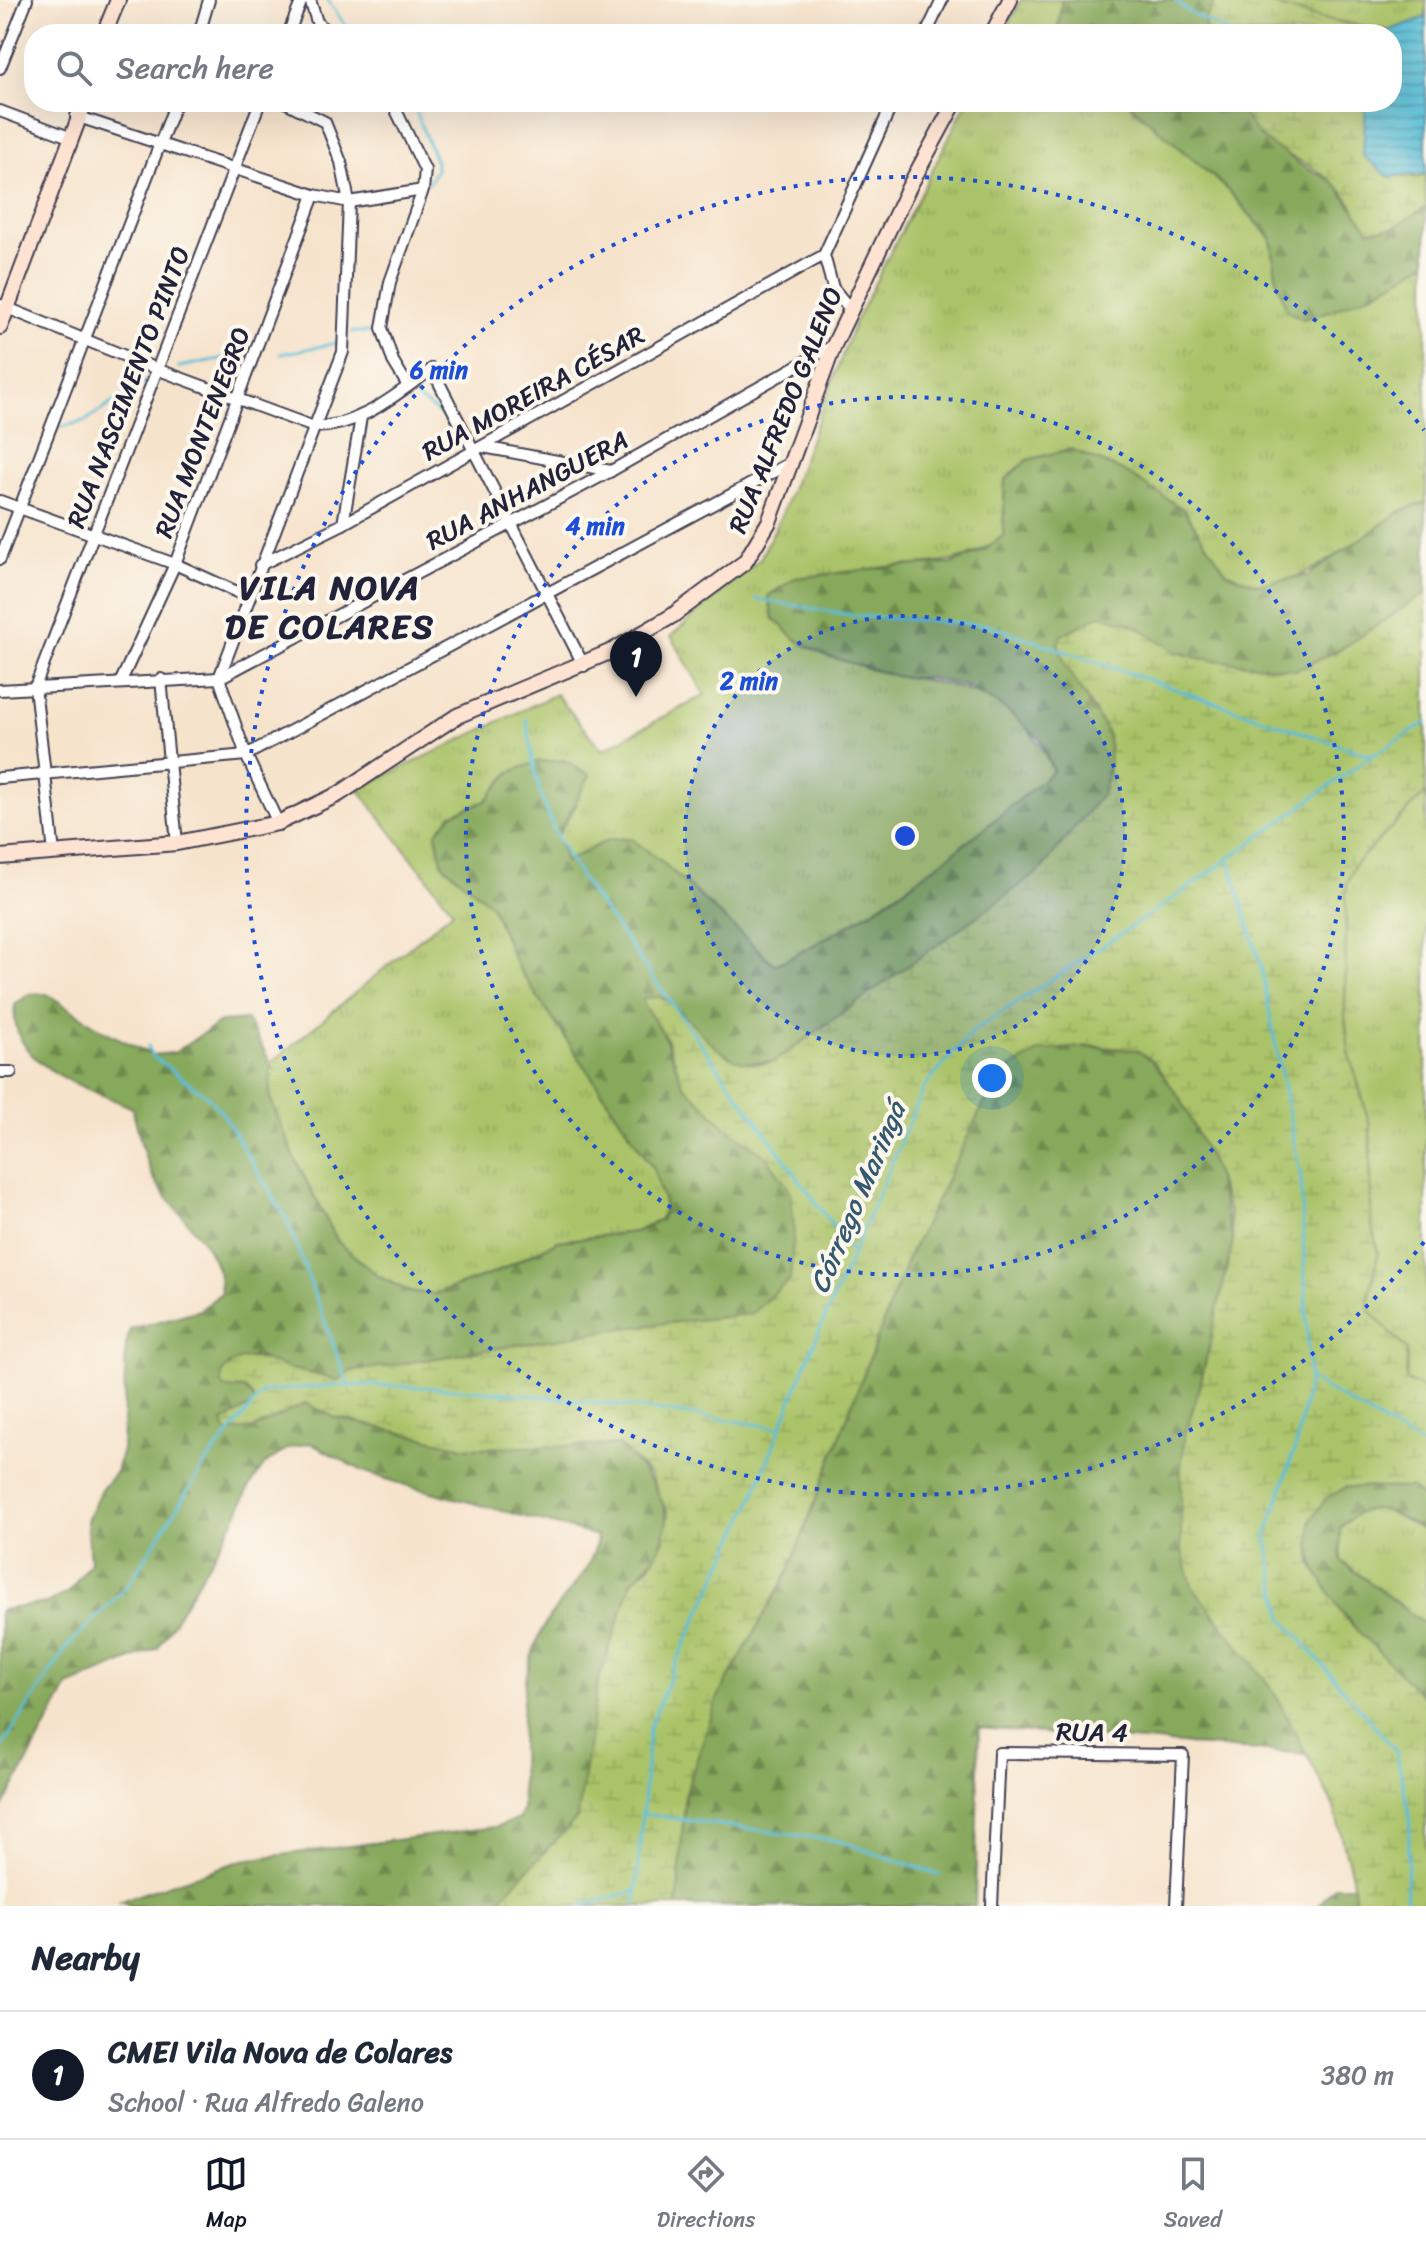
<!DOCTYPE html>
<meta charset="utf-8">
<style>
:root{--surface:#fff;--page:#f6f6f7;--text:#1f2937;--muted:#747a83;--line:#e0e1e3;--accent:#111827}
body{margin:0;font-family:Sriracha,sans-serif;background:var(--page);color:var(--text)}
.you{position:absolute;left:992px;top:1078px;width:28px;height:28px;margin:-20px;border:6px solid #fff;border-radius:50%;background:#1a73e8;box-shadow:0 0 0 12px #1a73e833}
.badge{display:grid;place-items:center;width:52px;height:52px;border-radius:50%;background:var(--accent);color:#fff;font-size:26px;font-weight:700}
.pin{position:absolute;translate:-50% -66px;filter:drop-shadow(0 2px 4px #0008)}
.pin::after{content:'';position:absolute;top:42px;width:28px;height:24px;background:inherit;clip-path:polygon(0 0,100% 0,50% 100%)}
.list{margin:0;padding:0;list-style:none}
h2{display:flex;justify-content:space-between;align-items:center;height:104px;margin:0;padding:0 32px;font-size:34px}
h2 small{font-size:26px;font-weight:400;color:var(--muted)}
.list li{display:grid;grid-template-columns:52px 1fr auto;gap:24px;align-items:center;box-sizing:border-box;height:128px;padding:0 32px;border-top:2px solid var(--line)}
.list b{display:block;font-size:30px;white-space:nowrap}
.list p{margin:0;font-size:26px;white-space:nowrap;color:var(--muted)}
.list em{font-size:26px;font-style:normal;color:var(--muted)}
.icon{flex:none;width:44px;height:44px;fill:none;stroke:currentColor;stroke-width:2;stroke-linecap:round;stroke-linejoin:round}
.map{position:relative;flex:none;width:1426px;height:1906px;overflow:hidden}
.search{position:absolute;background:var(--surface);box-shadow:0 8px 32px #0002;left:24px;right:24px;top:24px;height:88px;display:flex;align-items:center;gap:20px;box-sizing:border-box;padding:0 28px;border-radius:32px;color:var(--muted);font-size:30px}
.sheet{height:232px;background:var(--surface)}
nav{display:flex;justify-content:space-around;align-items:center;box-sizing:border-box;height:112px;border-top:2px solid var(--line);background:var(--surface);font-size:22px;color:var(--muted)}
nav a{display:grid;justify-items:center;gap:4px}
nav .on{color:var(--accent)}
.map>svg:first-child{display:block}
</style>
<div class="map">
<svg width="1426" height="1906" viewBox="0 0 1426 1906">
<defs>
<pattern id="grass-tufts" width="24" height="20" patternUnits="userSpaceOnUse" patternTransform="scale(2)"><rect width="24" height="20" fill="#aac368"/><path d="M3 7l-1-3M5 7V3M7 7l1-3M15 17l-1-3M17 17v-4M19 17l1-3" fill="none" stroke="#92a75b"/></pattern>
<pattern id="forest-firs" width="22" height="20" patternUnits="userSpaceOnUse" patternTransform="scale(2)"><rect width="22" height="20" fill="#87a95c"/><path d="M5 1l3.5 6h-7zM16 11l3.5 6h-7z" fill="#6e894d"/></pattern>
<pattern id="wetland-marsh" width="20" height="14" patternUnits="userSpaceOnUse" patternTransform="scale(2)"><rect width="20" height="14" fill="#aac368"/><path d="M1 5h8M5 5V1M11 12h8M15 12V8" fill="none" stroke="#92a75b"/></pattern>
<pattern id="water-rules" width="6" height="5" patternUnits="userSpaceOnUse" patternTransform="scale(2)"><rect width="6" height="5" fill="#58bdd6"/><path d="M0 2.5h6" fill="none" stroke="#4899af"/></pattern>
</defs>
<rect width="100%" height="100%" fill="#fbf7ec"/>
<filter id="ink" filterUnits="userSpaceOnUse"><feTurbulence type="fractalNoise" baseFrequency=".0125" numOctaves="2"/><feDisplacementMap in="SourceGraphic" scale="16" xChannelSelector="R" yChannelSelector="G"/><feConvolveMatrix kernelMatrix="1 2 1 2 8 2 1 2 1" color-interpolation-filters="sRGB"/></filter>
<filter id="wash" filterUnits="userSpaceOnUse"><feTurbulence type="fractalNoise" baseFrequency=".006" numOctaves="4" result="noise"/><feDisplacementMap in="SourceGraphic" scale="32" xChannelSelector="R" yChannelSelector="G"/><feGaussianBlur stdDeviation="1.8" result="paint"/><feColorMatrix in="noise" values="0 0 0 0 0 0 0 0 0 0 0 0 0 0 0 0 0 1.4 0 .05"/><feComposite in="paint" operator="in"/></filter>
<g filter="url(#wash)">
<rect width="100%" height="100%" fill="#f6e3cc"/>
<!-- grass -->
<g fill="url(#grass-tufts)" stroke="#667252" stroke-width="2">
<path d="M 1021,0 L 1062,0 L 1057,34 L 1003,34 Z"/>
<path d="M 1254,0 L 1426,0 L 1426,17 L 1388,31 L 1320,18 Z"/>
<path d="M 967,102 L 1127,102 L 1225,187 L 1271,238 L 1277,281 L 1303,319 L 1374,293 L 1426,262 L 1426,502 C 1370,521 1290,614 1228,574 C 1214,565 1193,524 1182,508 L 1005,480 L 1003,536 C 966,564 940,564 895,566 L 863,668 C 944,688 1016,680 1053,772 C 964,847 880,915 775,965 L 661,861 L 630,838 L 608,840 L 565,862 L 557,835 L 577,804 L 510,772 L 486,801 L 452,814 L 436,834 L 443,865 L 491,905 L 517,966 L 653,1168 L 665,1205 L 660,1220 L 635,1232 L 558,1241 L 496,1272 L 435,1294 L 410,1292 L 378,1276 L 338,1242 L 296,1161 L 269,1098 L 271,1063 L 453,911 L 358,789 L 556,694 L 602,750 L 705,695 L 671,636 L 760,559 L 782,514 L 855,322 Z"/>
<path d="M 1426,792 L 1426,1390 L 1406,1380 L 1407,1350 L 1367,1308 L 1378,1253 L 1371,1221 L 1370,1125 L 1349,1052 L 1345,1018 L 1346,886 L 1354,865 Z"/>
<path d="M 1370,1508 L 1384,1509 L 1426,1532 L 1426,1625 L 1341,1561 L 1340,1528 L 1356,1512 Z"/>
</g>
<!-- forest -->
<g fill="url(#forest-firs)" stroke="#54664c" stroke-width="2">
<path d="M 1062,0 L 1216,0 L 1204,21 L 1207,34 L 1057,34 Z"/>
<path d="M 1127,102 L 1239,102 L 1243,112 C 1259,128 1275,146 1294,160 C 1321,181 1330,169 1351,207 L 1420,212 L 1426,207 L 1426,262 C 1389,287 1347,307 1303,319 L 1287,311 L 1277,281 L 1271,238 L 1225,187 Z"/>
<path d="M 1071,449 L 1125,472 L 1183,509 L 1227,573 L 1257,584 L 1308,575 L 1401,511 L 1426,502 L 1426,593 L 1341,649 L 1296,670 L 1197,658 L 1174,651 L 1066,666 L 1108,733 L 1110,764 L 1102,794 L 1039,872 L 774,1062 L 740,1063 L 710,1044 L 700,1032 L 648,1012 C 671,1035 670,1069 692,1093 C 721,1124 777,1149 791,1192 C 800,1218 793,1253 790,1279 L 752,1314 L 624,1328 L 350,1372 L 338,1380 L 289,1369 L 255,1356 L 229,1365 L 253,1397 L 253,1405 L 223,1422 L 278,1415 L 306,1403 L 334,1417 L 468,1448 L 619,1445 C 665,1490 691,1531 632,1581 L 578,1817 L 499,1900 L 498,1906 L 131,1906 L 120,1901 L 243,1860 L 495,1827 L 519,1819 L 522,1810 C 522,1752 515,1689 540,1634 C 556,1599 594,1576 597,1536 L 398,1483 L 363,1471 L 310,1443 L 288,1448 L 264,1465 L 249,1488 L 234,1521 L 158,1648 L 68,1686 L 0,1813 L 0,1610 L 47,1603 L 69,1592 L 90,1562 L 87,1521 L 100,1491 L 116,1472 L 122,1449 L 126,1345 L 130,1329 L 200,1310 L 221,1293 C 221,1244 177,1218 155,1180 C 143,1160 139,1130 132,1108 C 86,1086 8,1068 15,1005 L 29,994 L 47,994 L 104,1031 L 152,1055 L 174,1053 L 220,1022 L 247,1020 L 271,1063 L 270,1098 L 296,1161 L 338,1242 L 378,1276 L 410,1292 L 435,1294 L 497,1272 L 558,1241 L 635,1232 L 661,1220 L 665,1205 L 653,1168 L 517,966 L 491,905 L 443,865 L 436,834 L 452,814 L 486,801 L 510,772 L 537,762 L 564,760 L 590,775 L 558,835 L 565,862 L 608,840 L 630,838 L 661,861 L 775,965 C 881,914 964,847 1053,771 L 1040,739 L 1005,709 L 967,687 L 930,678 L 899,677 L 827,656 L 799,642 L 773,618 L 768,596 L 795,578 L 895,566 L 951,564 L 983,551 L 1003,536 L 1005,480 L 1027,460 Z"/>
<path d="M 1060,1046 L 1137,1050 L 1153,1061 L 1180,1098 L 1215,1170 L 1233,1241 L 1201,1382 L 1185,1435 L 1181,1468 L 1181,1548 L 1214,1616 L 1243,1648 L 1273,1690 L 1307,1754 L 979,1728 L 975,1906 L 677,1906 L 685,1794 L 718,1697 L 789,1570 L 907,1260 L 998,1075 L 1040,1051 Z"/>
<path d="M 1346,1487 L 1412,1488 L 1426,1500 L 1426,1532 C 1391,1511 1372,1495 1340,1528 L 1341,1561 L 1426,1625 L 1426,1700 C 1388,1662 1264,1557 1325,1499 C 1330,1494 1340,1490 1346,1487 Z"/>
<path d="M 1335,1886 L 1353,1886 L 1355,1906 L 1318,1906 Z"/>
</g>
<!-- wetland -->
<g fill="url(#wetland-marsh)" stroke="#667252" stroke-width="2">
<path d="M 1216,0 L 1254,0 L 1320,18 L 1388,31 L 1387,34 L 1207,34 L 1204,21 Z"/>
<path d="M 1239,102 L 1366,102 L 1363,156 L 1417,178 L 1426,174 L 1426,207 L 1393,228 L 1369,230 C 1358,217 1349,196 1336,185 C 1302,153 1257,155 1239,102 Z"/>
<path d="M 1426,593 L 1426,792 L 1354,865 L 1346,886 L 1345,1018 L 1349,1052 L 1370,1125 L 1371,1221 L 1378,1253 L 1367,1308 L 1407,1350 L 1406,1380 L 1426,1390 L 1426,1500 L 1412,1488 L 1346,1487 L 1325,1499 L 1310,1522 L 1311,1563 L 1346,1619 L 1426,1700 L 1426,1906 L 1355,1906 L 1352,1876 L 1334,1807 L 1273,1690 L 1192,1586 L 1181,1548 L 1181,1468 L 1185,1435 L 1201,1382 L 1233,1241 L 1229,1213 L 1215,1170 L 1180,1098 L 1153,1061 L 1137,1050 L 1090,1046 L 1040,1051 L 998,1075 L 907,1260 L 789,1570 L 718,1697 L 685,1794 L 677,1906 L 498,1906 L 499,1900 L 578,1817 L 597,1686 L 632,1581 L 649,1567 L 664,1540 L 668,1514 L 650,1475 L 619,1445 L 468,1448 L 334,1417 L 306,1403 L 253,1429 L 226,1432 L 223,1422 L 253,1405 L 253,1397 L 245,1389 L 225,1388 L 222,1384 L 222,1373 C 242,1349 262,1359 287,1368 C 303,1373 321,1375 338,1380 L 349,1372 L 624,1328 L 751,1314 L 790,1279 L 794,1231 L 791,1192 L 767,1157 L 727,1128 L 683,1084 L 666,1038 L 643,1004 L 644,998 L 660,997 L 668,1001 C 705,1029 720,1073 774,1062 L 1039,872 L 1102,794 L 1110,764 L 1108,733 L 1066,666 L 1058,643 L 1062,635 L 1100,615 L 1133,624 L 1174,651 L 1197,658 L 1296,670 L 1341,649 Z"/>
</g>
<!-- water -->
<path fill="url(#water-rules)" stroke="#3d7088" stroke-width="2" d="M 1426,17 L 1426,174 L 1389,177 L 1363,156 L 1366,102 L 1392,102 L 1392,34 L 1387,34 L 1388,31 Z"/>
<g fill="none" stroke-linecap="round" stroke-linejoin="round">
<!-- stream -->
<g stroke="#58bdd6" stroke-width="3">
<path d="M 328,0 L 351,34"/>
<path d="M 1175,0 L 1189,12 L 1232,34"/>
<path d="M 412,102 L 436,162 L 436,170 L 428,184"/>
<path d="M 1353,102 L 1367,109"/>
<path d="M 393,260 C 369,299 373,338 396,376"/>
<path d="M 352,332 L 376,332"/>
<path d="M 281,354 L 337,343"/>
<path d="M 179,367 L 246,354"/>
<path d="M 416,398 L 442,415 L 465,445"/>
<path d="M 57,428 L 85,421 L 148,380"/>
<path d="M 756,599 L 858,616 L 988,625 L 1371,756"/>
<path d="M 527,719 C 535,790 545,821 583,881 L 852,1252"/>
<path d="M 1229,859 L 1261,967 L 1301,1178 L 1309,1379 L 1296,1445 L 1266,1536 L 1283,1618 L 1396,1751 L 1410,1817 L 1406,1906"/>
<path d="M 148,1046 L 151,1055 L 207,1096 L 223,1114 L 287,1220 L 348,1384"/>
<path d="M 1309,1379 L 1426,1448"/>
<path d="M 0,1749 L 67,1647 L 128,1585 L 205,1464 L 263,1392 C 333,1382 401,1385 471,1390 C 576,1398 677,1412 781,1428"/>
<path d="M 642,1814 L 839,1841 L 940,1875"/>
<path d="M 581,1906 L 635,1891"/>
<path d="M 635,1906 L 649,1729 L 672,1672 L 749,1508 L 812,1348 L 925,1086 L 972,1032 L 1170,901 L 1371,756 L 1426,723"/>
</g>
</g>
</g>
<g filter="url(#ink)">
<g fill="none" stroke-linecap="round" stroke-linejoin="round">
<!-- street casing -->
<g stroke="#423f51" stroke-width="14">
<g id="street">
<path d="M 310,0 L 317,22 L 329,34"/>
<path d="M 199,34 L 209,0"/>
<path d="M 288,34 L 302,0"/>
<path d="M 926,34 L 942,0"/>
<path d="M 0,68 L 27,0"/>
<path d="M 392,102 L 425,170 L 423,190 L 390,282 L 382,328 L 393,361 L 408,386"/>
<path d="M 0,111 L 72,138"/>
<path d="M 76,116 L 314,195 L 349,202 L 423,190"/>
<path d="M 0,305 L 159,370 L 314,427 C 360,427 395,395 432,369 L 584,666"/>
<path d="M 850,309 L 833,288 L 824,255 L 893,102"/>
<path d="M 483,447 L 611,471"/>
<path d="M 0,501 L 175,564 L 248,597"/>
<path d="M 343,524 L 361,417"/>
<path d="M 0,559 L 176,102"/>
<path d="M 260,565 L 343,524 L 824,255"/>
<path d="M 161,679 L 177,843"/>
<path d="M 121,681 L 175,564 L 314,195"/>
<path d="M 0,690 L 219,678 L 611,471 L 834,345"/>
<path d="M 0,778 L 246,755 L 790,463"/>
<path d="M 278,823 L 246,755 L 219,678 L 343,352 L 349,202 L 341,162 L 325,122 L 285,102"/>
<path d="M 54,853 L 35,687 L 260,102"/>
<path d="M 0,1072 L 11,1072"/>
<path d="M 992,1906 L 999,1753 L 1183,1755 L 1176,1906"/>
</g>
</g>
<!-- secondary casing -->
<g stroke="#423f51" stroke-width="18">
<g id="secondary">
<path d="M 104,34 L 118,0"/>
<path d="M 992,34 L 1010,0"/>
<path d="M 0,327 L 85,102"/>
<path d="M 0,857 L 177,843 L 278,823 L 339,794 L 457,716 L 612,651 L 672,616 L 745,562 L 769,522 L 834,345 L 909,187 L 955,102"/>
</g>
</g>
<!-- street -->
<use href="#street" stroke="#fff" stroke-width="10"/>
<!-- secondary -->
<use href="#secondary" stroke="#fee3d2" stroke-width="14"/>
</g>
</g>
<!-- distance rings -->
<circle cx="905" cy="836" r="220" fill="#1d4ed8" fill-opacity=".12"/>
<g fill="none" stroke="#1d4ed8" stroke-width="4" stroke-dasharray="4 8">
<circle cx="905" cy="836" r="220"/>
<circle cx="905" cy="836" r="439"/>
<path d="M1424 1242A659 659 0 1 1 1424 430"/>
</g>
<g text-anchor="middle" stroke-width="8" stroke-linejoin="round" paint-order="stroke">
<!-- street labels -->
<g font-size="26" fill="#22223b" stroke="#fbf7ec">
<text transform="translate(128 387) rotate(-69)" y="9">RUA NASCIMENTO PINTO</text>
<text transform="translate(533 393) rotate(-29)" y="9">RUA MOREIRA CÉSAR</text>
<text transform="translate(785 410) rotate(-68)" y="9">RUA ALFREDO GALENO</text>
<text transform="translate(202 432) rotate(-69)" y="9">RUA MONTENEGRO</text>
<text transform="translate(527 490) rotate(-28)" y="9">RUA ANHANGUERA</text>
<text transform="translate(1092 1732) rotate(1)" y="9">RUA 4</text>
</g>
<!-- water labels -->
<g font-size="28" font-style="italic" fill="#355871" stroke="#fbf7ec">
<text transform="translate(857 1197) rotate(-67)" y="10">Córrego Maringá</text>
</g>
<!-- district labels -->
<g font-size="34" font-weight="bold" letter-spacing="2" fill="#22223b" stroke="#fbf7ec">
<text x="330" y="599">VILA NOVA<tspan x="330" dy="39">DE COLARES</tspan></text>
</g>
</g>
<circle cx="905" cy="836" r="12" fill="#1d4ed8" stroke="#fbf7ec" stroke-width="4"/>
<g font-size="24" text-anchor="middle" font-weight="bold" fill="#1d4ed8" stroke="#fbf7ec" stroke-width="8" stroke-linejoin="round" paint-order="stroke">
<text x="439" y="378">6 min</text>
<text x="595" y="534">4 min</text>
<text x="749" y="689">2 min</text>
</g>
</svg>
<div class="you"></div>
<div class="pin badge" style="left:636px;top:697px">1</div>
<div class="search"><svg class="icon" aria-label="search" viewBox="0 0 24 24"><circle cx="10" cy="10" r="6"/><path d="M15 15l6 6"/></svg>Search here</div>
</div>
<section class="sheet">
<h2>Nearby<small></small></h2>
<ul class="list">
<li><span class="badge">1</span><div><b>CMEI Vila Nova de Colares</b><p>School · Rua Alfredo Galeno</p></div><em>380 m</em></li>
</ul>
</section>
<nav>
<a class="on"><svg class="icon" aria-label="map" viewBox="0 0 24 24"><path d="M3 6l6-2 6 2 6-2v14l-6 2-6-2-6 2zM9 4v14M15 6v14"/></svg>Map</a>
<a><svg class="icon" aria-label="directions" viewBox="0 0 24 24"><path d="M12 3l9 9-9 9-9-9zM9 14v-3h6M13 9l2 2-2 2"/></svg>Directions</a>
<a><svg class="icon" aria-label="saved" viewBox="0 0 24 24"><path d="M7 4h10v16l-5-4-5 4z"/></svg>Saved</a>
</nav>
